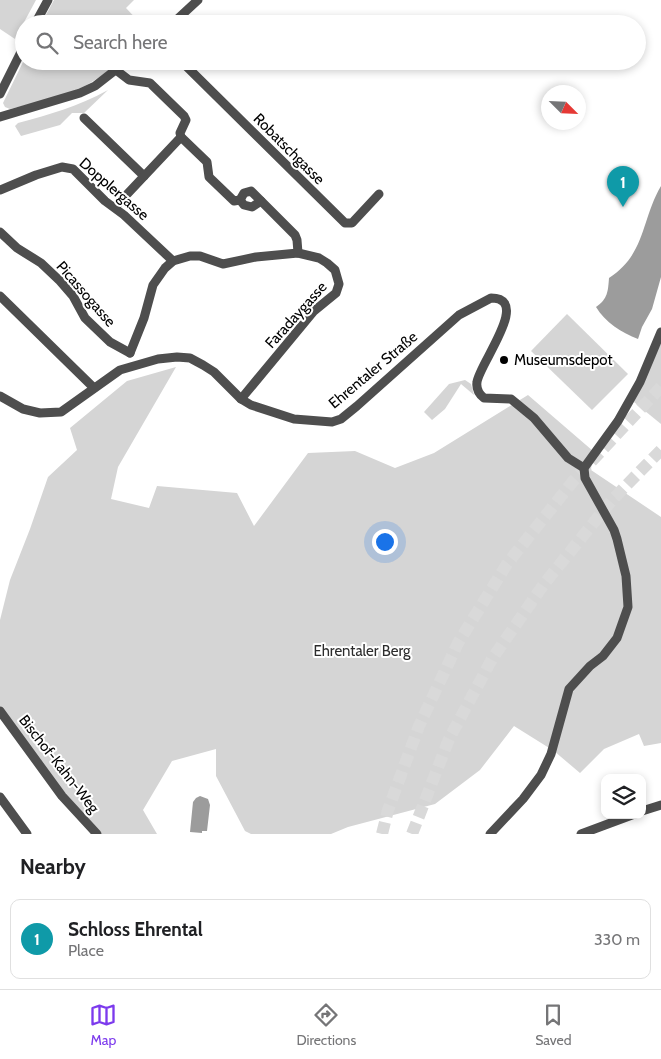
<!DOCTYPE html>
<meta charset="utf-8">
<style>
:root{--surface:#fff;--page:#f2f2f2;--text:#202124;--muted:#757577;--line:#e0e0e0;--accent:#7c3aed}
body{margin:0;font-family:Cabin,sans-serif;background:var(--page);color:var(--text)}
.controls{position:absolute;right:15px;bottom:15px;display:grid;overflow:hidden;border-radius:10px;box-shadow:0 2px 8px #0003}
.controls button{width:45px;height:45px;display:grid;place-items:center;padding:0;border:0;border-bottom:1px solid var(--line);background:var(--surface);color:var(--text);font:25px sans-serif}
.compass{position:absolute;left:541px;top:85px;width:45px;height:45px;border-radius:50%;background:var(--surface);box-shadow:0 2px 8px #0003;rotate:114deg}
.you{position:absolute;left:384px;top:541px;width:18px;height:18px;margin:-12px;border:4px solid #fff;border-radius:50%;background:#1a73e8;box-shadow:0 0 0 8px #1a73e833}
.badge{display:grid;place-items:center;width:32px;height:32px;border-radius:50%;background:var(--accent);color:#fff;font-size:16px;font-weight:700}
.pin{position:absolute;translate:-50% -41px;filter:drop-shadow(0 1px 2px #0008)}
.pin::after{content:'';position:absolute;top:26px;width:18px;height:15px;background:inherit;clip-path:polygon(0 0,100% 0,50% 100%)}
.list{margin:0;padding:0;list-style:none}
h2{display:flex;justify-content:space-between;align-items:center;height:65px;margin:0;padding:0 20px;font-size:21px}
h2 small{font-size:16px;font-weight:400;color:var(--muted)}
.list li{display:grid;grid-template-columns:32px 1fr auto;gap:15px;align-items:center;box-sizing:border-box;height:80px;margin:0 10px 10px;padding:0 10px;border:1px solid var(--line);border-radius:10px}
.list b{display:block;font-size:19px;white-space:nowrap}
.list p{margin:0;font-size:16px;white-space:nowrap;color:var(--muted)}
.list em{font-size:16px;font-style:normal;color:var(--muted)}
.icon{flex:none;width:28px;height:28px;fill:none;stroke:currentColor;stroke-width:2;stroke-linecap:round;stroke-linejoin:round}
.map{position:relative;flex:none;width:661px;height:834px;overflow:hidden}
.search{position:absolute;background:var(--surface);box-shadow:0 2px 8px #0003;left:15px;right:15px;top:15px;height:55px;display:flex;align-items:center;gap:12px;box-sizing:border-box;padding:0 18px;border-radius:28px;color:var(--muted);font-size:19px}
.sheet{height:155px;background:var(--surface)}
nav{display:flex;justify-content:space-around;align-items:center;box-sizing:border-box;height:70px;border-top:1px solid var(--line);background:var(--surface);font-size:14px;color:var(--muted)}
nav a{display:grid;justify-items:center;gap:2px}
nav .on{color:var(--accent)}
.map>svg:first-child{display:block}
</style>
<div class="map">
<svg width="661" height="834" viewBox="0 0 661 834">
<rect width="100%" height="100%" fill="#fff"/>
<!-- green -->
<g fill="#d5d5d5">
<path d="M 0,0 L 36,0 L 15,39 L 0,29 Z"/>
<path d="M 54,0 L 134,0 L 126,8 L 141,24 L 41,24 Z"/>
<path d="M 24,60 L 24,61 L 120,61 C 108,71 95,81 81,88 C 59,98 34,103 10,109 L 5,107 L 3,103 Z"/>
<path d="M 108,90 L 84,113 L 72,113 L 60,125 L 21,136 L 15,126 L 18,123 C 51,114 77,107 108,90 Z"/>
<path d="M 567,314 L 628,374 L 592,410 L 531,351 Z"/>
<path d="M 661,343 L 661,424 L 634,402 Z"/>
<path d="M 176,367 L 118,467 L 111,499 L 149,508 L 157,486 L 237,493 L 254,526 L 308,453 L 355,451 L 395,468 L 434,453 L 528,395 L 593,451 L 591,470 L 661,517 L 661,743 L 644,746 L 639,734 L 604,749 L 580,773 L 554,751 L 514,726 L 480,770 L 435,804 L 348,827 L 331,834 L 251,834 L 245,831 L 216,776 L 216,749 L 172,761 L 143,810 L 157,834 L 101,834 L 76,808 L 0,706 L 0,620 L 10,580 L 30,529 L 48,477 L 77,450 L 70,428 L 127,381 Z"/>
<path d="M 465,380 L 471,384 L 474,395 L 461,384 L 445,409 L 432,420 L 424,412 L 449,384 Z"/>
</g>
<!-- water -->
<g fill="#9c9c9c">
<path d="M 661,186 L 661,277 L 652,309 L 642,327 L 638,339 C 622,333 605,322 596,307 C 608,299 608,291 609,278 C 646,254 641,220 661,186 Z"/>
<path d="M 200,796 L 208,799 L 210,805 L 207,831 L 202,831 L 202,833 L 190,832 L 193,802 L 196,798 Z"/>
</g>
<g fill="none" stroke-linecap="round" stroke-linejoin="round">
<!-- highway-tunnel -->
<g stroke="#d9d9d9" stroke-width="12" stroke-dasharray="12 6" stroke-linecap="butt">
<path d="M 382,834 L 388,810 L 419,726 L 458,643 L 507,564 L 574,480 L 661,387"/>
<path d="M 412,834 L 449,739 L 492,659 L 544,584 L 612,500 L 661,450"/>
</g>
<!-- minor -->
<g stroke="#4e4e4e" stroke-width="9">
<path d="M 35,24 L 48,0"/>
<path d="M 172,24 L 198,0"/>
<path d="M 181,61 L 345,223 L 352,223 L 379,194"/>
<path d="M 116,70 L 129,80 L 150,83 L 184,116 L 186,120 L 180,133 L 181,137 L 207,162 L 209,177 L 234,201 L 240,200 L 244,205 L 252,207 L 261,201"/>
<path d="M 0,94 L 24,46"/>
<path d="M 0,117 L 80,93 L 95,86 L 127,61"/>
<path d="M 84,118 L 144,176"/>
<path d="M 0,190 L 36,175 L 62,167 L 73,169 L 105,201 L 124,215 L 173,261"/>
<path d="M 240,200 L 244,193 L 251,191 L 295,235 L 297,240 L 298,253"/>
<path d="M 115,207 L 181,137"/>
<path d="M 0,232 L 17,248 L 41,263 L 60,281 L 73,296 L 85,318 L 110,342 L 130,353"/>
<path d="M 0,296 L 94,388"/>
<path d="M 130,353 L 144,318 L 153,285 L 165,268 L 173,261 L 190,256 L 200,256 L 223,264 L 256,257 L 298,253 L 319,258 L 327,263 L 335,270 L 339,284 L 336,293 L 314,311 L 241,399"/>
<path d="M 0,396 L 23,409 L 40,413 L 61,412 L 120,370 L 158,359 L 177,357 L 190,358 L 203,365 L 214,372 L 241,399 L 251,405 L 294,419 L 332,422 L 341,419 L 357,406 L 459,315 L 491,298 C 532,298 479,364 477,382 C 476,389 479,394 484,398 L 511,399 L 534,418 L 568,458 L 584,468"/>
<path d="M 0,711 L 62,796 L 97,834"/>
<path d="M 0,797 L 27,834"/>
<path d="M 642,811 L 661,805"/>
<path d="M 490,834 L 523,799 L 541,775 L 551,754 L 569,689 L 590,666 L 603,656 L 617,638 L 628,607 L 626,576 L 617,539 L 614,530 L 585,478 L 584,468 L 618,421 L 640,382 L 661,332"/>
<path d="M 581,834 L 632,815"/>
</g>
</g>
<!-- markers -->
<circle fill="#000" stroke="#fff" stroke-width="2" cx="504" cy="360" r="5"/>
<g text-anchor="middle" stroke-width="4" stroke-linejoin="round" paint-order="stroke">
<!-- street labels -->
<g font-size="15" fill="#000" stroke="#fff">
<text transform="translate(289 149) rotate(45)" y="5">Robatschgasse</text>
<text transform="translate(114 189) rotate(41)" y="5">Dopplergasse</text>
<text transform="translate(86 294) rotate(49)" y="5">Picassogasse</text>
<text transform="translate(296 315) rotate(-48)" y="5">Faradaygasse</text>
<text transform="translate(373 370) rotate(-40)" y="5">Ehrentaler Straße</text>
<text transform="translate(59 764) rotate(52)" y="5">Bischof-Kahn-Weg</text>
</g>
<!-- poi labels -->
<g font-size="15" fill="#000" stroke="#fff" text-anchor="start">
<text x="514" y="365">Museumsdepot</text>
</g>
<!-- park labels -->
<g font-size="15" fill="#2c2c2c" stroke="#fff">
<text x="362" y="656">Ehrentaler Berg</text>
</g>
</g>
</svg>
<div class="controls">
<button><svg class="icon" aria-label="layers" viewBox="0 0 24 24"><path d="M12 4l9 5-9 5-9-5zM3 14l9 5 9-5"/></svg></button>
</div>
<svg class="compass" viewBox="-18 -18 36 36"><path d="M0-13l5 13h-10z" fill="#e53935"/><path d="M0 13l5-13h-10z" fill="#757577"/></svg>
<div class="you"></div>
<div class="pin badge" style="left:623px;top:207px;background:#0f9aa8">1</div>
<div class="search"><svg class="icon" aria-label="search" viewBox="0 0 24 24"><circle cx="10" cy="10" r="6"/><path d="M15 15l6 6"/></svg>Search here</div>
</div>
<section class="sheet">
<h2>Nearby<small></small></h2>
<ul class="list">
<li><span class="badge" style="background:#0f9aa8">1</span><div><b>Schloss Ehrental</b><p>Place</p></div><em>330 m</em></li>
</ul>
</section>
<nav>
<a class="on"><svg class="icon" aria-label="map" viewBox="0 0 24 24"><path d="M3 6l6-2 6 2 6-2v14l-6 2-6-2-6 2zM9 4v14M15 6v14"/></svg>Map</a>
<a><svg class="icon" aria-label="directions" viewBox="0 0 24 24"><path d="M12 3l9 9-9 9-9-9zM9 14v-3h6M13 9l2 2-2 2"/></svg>Directions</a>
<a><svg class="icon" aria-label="saved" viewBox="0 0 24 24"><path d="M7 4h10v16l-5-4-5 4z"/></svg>Saved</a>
</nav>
